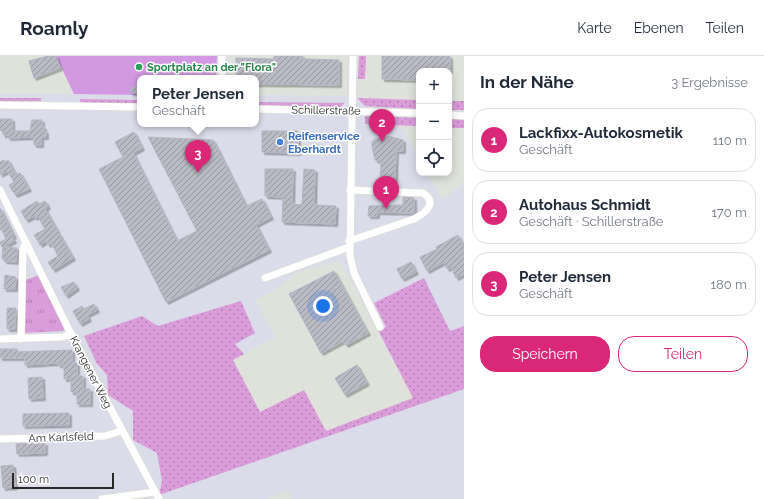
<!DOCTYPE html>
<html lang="de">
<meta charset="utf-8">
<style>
:root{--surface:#fff;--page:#f2f2f3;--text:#1f2937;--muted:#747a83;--line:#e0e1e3;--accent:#db2777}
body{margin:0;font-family:Raleway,sans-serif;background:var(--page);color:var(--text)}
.controls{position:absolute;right:12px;top:12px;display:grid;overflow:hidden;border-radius:8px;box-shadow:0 2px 10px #0003}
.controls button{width:36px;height:36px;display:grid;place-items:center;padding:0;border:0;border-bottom:1px solid var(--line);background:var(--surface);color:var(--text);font:20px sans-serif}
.scale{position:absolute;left:12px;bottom:10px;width:102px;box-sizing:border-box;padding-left:4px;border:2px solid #282828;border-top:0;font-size:11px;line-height:14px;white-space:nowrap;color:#282828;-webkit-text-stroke:3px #fff;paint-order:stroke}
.you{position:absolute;left:323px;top:250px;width:14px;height:14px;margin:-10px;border:3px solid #fff;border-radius:50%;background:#1a73e8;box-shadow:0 0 0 6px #1a73e833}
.badge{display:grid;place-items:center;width:26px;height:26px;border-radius:50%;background:var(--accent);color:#fff;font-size:13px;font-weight:700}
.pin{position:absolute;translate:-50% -33px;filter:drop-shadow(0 1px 2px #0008)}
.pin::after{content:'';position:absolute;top:21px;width:14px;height:12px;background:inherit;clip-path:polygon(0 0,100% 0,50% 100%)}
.popup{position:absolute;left:137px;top:19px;width:122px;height:52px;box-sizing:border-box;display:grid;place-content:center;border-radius:8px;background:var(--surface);filter:drop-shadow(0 1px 3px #0005);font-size:13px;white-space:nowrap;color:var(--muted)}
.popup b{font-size:15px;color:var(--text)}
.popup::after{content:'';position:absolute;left:50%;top:100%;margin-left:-8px;border:8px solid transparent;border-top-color:var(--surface)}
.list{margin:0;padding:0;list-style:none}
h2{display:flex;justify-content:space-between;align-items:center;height:52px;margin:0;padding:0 16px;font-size:17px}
h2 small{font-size:13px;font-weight:400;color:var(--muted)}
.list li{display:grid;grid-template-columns:26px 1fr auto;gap:12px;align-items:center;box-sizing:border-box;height:64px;margin:0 8px 8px;padding:0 8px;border:1px solid var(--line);border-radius:16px}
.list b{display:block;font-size:15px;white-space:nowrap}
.list p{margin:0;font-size:13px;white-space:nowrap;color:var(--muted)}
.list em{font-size:13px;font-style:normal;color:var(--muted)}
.actions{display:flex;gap:8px;padding:12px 16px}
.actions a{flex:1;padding:9px 0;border:1px solid var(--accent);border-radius:16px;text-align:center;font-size:14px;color:var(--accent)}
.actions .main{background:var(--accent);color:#fff}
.icon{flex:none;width:22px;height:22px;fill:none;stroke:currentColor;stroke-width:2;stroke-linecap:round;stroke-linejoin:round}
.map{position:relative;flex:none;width:464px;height:443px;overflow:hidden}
header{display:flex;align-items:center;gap:24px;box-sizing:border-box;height:56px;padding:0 20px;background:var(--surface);border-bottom:1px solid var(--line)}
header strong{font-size:19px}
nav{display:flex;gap:22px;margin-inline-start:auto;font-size:14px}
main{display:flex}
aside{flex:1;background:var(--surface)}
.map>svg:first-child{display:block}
</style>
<header>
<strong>Roamly</strong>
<nav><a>Karte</a><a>Ebenen</a><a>Teilen</a></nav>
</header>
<main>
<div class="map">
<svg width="464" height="443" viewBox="0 0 464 443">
<defs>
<pattern id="grass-dots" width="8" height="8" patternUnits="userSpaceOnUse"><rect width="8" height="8" fill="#db9cda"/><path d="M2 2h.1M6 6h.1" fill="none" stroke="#b27fb1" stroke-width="1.8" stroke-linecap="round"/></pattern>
<pattern id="park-tufts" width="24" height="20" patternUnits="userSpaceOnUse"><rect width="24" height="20" fill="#db9cda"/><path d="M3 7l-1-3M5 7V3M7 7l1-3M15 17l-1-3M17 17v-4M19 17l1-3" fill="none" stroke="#b27fb1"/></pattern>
<pattern id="building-hatch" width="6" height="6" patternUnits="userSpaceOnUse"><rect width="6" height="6" fill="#babac5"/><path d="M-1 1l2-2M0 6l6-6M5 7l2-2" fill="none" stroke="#9797a0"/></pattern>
<filter id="shadow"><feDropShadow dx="2.5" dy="2.5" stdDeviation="0" flood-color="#0004"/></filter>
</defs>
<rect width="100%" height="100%" fill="#dbdce9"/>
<!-- industrial -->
<g fill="#dee2db">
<path d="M 0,0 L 56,0 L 74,38 L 0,38 Z"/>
<path d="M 228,0 L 348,0 L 347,40 L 256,39 L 256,22 L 228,22 Z"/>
<path d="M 359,0 L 464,0 L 464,45 L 449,45 L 449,15 L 419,15 L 419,44 L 357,42 Z"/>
<path d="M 400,69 L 419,70 L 419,103 Z"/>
<path d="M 449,72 L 464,72 L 464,127 L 442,144 L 427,117 L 449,117 Z"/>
<path d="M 338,205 L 342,208 L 413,342 L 326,375 L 260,357 L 233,304 L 275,281 L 255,244 L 274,235 L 297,216 Z"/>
<path d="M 288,434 L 292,443 L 267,443 Z"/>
</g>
<!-- grass -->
<g fill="url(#grass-dots)">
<path d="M 359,0 L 366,0 L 365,23 L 358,23 Z"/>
<path d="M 0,42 L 41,42 L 41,45 L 0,46 Z"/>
<path d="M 357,42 L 419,44 L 419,53 L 365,50 Z"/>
<path d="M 80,43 L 140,44 L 140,48 L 80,47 Z"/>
<rect x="449" y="45" width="15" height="9"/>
<path d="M 256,46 L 345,47 L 340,51 L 256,49 Z"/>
<path d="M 365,60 L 419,62 L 419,70 L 365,68 Z"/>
<rect x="449" y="63" width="15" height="9"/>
<path d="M 424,222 L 450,275 L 464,270 L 464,333 L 159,439 L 162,425 L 157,397 L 133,384 L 133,355 L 108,339 L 107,319 L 97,308 L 84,280 L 142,260 L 158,270 L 241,245 L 255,277 L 235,288 L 244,298 L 233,304 L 260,356 L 304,334 L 326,375 L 413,342 L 378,274 L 386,271 L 374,247 Z"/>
</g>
<!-- park -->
<path fill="url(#park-tufts)" d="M 39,219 L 65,271 L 63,275 L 24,277 L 26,224 Z"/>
<!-- pitch -->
<path fill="#d299e2" d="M 56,0 L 217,0 L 216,22 L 140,22 L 140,39 L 74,38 Z"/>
<!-- building -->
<g fill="url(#building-hatch)" stroke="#b5b5c4" filter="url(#shadow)">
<path d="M 48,0 L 56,0 L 60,12 L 34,22 L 29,5 Z"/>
<path d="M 274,0 L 303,0 L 303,3 L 339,4 L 339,29 L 256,28 L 256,22 L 236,22 L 236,2 L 274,3 Z"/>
<path d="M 382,0 L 450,0 L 450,15 L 419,15 L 419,24 L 382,23 Z"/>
<rect x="131" y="31" width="9" height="6"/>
<path d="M 0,63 L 12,63 L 12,75 L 30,75 L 32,64 L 42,64 L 42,71 L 44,71 L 44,75 L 46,75 L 46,81 L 41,81 L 41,89 L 34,89 L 34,81 L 8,82 L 8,79 L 3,79 L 3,75 L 0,74 Z"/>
<path d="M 262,75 L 298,75 L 298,97 L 262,96 Z"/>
<path d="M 134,76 L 142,92 L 133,97 L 177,185 L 197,175 L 148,81 L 213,84 L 246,150 L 262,143 L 271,161 L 256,169 L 269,194 L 166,246 L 99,113 L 123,101 L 115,86 Z"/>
<path d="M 388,80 L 403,84 L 403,95 L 396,95 L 395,124 L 380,124 L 381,106 L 375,104 L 372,91 L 372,86 L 375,83 L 386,82 Z"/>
<path d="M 4,104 L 5,106 L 8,104 L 16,119 L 20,117 L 29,133 L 15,139 L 9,129 L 14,126 L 7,115 L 0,119 L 0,106 Z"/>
<path d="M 265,113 L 293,113 L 292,148 L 302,149 L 304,113 L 315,114 L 314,149 L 336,150 L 335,168 L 282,166 L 283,141 L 265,140 Z"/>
<path d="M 403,141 L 414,142 L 414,157 L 377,156 L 377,160 L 368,160 L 369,150 L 403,149 Z"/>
<path d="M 37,145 L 39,148 L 45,145 L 48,151 L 45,153 L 73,202 L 53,214 L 48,206 L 58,200 L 51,187 L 48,189 L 46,185 L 40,189 L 34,179 L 45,173 L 42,168 L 38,160 L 35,162 L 34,160 L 26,164 L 21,155 Z"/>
<path d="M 0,152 L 14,180 L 12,181 L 14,185 L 2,191 L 0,186 L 6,183 L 2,173 L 0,174 Z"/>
<path d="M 458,179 L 464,192 L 464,218 L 456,222 L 451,211 L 447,213 L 444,206 L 427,215 L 420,201 L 437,193 L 436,191 Z"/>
<path d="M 3,191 L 17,192 L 16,206 L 4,205 L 4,203 L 2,203 Z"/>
<path d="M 411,206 L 416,216 L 402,223 L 397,213 Z"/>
<path d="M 334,215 L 368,277 L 346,289 L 343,285 L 321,297 L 289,238 Z"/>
<path d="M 5,219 L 16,221 L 15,233 L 4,233 Z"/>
<path d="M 74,226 L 77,232 L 66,240 L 61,231 Z"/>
<path d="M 94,248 L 97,254 L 87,259 L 89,263 L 80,268 L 73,255 L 82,250 L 84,253 Z"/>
<path d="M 7,252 L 16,252 L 15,273 L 7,273 Z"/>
<path d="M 0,293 L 17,293 L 17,296 L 72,294 L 72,307 L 77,307 L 77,320 L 83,320 L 83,333 L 90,333 L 90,348 L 77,348 L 77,336 L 71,336 L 71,323 L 64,323 L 64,309 L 58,309 L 58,307 L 25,309 L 25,302 L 0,302 Z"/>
<path d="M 357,309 L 367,327 L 345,339 L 335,322 Z"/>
<path d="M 42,321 L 43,342 L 29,343 L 28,322 Z"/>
<path d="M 69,357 L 69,369 L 23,370 L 23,358 Z"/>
<path d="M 38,387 L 45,387 L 45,397 L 17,398 L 16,388 Z"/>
<path d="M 13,409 L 15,431 L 3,432 L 1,410 Z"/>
</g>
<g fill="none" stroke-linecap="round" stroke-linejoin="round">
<!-- minor casing -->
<g stroke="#dde0d1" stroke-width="8">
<g id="minor">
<path d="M 353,0 L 350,200 L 354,217 L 380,271"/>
<path d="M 222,22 L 222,0"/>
<path d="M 0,49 L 140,51"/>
<path d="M 256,53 L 419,57"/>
<path d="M 449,59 L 464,60"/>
<path d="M 0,134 L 75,286 L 159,443"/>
<path d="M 349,185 L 414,163 C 424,158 439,147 423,137 L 350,134"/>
<path d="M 265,222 L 349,191"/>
<path d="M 0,283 L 62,281 L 72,278"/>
<path d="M 21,283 L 23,194 L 24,190 L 27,188"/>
<path d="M 0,383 L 105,380 L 121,375"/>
<path d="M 102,443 L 155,436"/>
</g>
</g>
<!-- minor -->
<use href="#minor" stroke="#fff" stroke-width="7"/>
</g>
<!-- markers -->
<circle fill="#2e9e5b" stroke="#fff" stroke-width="1.5" cx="139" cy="11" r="4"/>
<circle fill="#3f7fe0" stroke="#fff" stroke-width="1.5" cx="280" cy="86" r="4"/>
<g text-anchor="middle" stroke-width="3" stroke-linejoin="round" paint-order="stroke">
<!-- leisure labels -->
<g font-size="11" font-weight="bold" fill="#27864d" stroke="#fff" text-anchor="start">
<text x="147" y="15">Sportplatz an der "Flora"</text>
</g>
<!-- street labels -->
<g font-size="11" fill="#282828" stroke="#fff">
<text transform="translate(326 54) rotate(1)" y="4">Schillerstraße</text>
<text transform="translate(91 316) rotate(63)" y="4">Krangener Weg</text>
<text transform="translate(61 381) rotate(-2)" y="4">Am Karlsfeld</text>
</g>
<!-- shop labels -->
<g font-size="11" font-weight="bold" fill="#366cbe" stroke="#fff" text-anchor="start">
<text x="288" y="84">Reifenservice<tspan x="288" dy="13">Eberhardt</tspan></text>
</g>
</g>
</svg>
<div class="controls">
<button>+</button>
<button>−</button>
<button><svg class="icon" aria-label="locate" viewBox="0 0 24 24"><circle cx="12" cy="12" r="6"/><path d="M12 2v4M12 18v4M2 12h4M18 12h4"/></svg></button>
</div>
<div class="scale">100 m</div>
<div class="you"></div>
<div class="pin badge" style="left:386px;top:153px">1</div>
<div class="pin badge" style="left:382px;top:86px">2</div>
<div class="pin badge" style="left:198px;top:117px">3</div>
<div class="popup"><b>Peter Jensen</b>Geschäft</div>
</div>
<aside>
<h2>In der Nähe<small>3 Ergebnisse</small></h2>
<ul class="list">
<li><span class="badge">1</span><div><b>Lackfixx-Autokosmetik</b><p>Geschäft</p></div><em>110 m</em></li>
<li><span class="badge">2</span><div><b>Autohaus Schmidt</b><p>Geschäft · Schillerstraße</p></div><em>170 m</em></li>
<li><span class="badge">3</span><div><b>Peter Jensen</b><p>Geschäft</p></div><em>180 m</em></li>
</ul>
<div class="actions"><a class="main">Speichern</a><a>Teilen</a></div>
</aside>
</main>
